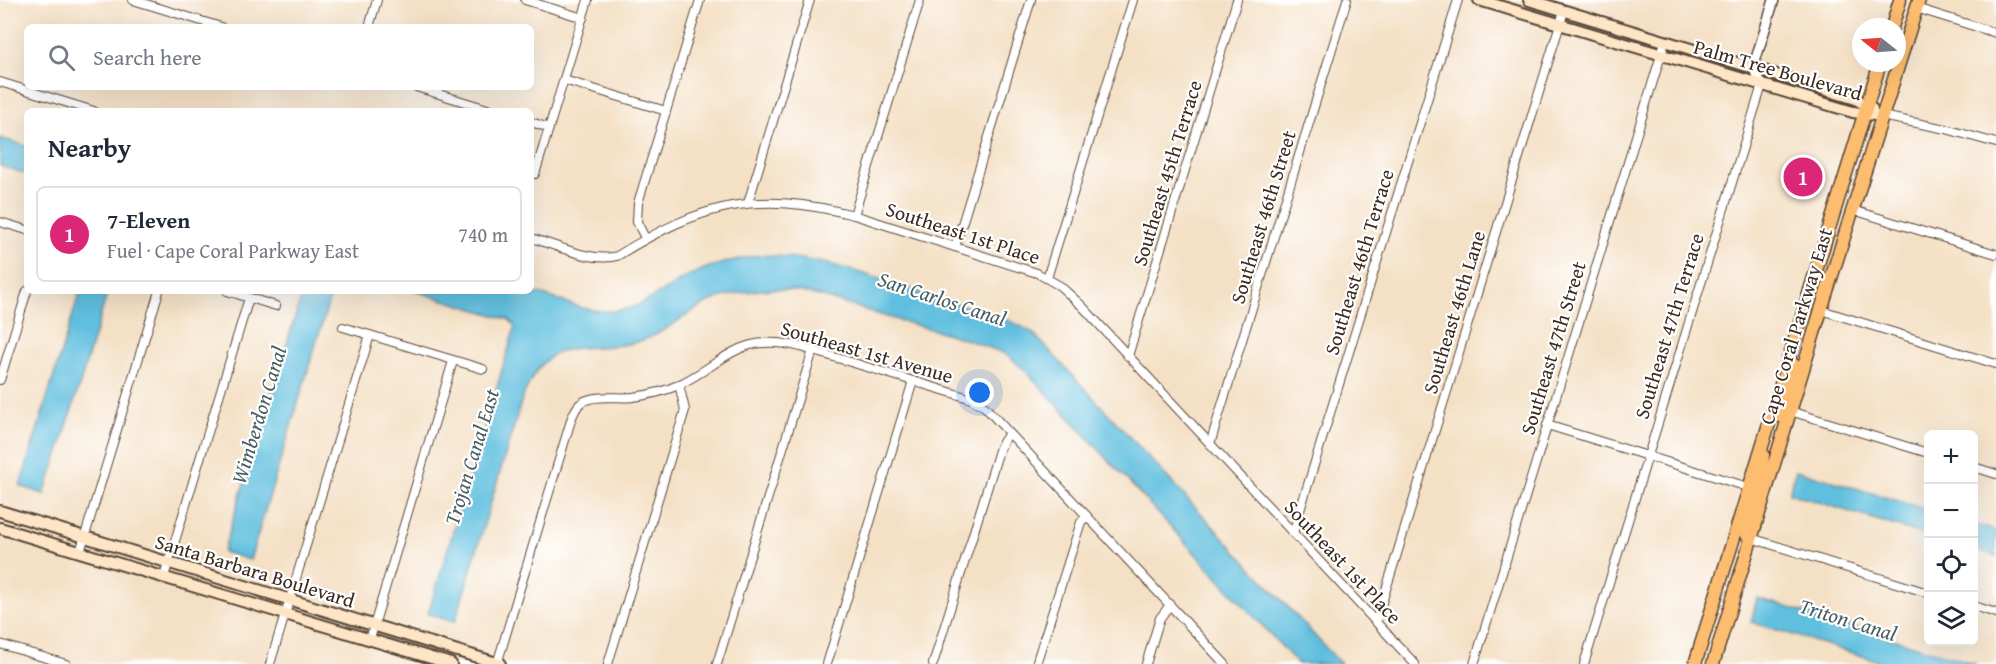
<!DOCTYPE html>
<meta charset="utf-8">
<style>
:root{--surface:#fff;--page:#f2f2f3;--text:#1f2937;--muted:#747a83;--line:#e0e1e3;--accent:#db2777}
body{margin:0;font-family:"Gentium Book Plus",serif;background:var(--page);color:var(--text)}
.controls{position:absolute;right:18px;bottom:18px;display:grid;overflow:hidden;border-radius:9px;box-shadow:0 6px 24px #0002}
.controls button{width:54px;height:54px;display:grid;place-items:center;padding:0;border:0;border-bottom:2px solid var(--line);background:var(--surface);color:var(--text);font:30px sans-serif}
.compass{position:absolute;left:1852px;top:18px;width:54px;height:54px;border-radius:50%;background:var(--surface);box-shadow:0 6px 24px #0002;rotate:287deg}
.you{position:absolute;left:980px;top:393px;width:21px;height:21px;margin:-15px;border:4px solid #fff;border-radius:50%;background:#1a73e8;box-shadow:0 0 0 9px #1a73e833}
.badge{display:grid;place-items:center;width:39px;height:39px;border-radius:50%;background:var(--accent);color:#fff;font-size:20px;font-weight:700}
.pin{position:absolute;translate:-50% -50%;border:3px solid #fff;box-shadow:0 2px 6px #0006}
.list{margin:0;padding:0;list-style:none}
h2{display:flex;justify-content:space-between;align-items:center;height:78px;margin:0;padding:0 24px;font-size:26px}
h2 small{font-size:20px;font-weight:400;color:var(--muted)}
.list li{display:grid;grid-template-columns:39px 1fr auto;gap:18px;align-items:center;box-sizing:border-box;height:96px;margin:0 12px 12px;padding:0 12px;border:2px solid var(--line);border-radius:9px}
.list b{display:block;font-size:22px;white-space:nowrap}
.list p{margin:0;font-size:20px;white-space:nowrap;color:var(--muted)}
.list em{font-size:20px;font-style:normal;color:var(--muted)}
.icon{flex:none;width:33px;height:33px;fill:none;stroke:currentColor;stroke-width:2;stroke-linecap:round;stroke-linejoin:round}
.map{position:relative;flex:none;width:1996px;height:664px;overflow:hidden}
.search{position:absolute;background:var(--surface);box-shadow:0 6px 24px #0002;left:24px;top:24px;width:510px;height:66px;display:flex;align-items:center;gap:15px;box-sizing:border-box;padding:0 21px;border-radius:9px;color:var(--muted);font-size:22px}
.panel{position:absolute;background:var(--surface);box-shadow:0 6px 24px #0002;left:24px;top:108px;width:510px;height:186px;border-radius:9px}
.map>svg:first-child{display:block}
</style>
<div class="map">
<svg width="1996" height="664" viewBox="0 0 1996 664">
<rect width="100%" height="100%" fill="#fff"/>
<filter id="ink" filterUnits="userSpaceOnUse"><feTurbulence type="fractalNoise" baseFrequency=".0167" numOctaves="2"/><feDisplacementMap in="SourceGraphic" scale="12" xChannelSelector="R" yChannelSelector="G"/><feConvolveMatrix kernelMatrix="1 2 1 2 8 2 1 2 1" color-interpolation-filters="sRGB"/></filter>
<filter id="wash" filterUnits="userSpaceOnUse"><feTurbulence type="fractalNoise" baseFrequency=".008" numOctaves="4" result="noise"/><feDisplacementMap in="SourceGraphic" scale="24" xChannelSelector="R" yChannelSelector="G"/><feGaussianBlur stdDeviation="1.35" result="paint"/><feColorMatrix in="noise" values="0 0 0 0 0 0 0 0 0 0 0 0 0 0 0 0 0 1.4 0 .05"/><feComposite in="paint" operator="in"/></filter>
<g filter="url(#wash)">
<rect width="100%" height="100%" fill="#f4e0c5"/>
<!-- water -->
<g fill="#61bfdf" stroke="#4e747e" stroke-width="1.5">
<path d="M 0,138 L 27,146 L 27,174 L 0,166 Z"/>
<path d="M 760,255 C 824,256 884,281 944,300 C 973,309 1008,316 1034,334 L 1341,664 L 1298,664 L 1025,370 L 1007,355 C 967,337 923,328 881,315 C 851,306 807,289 775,289 C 759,289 742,293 726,296 C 693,304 670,333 637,342 C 581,357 551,327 522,399 L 455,622 L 428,614 L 515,327 L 510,320 L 415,291 C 451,291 489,288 524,291 C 554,294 582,314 613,311 C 644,309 664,288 690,275 C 712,264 737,259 760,255 Z"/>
<path d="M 80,291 L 108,291 L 59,452 L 44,494 L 20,486 Z"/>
<path d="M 303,291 L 332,291 L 250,560 L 223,552 Z"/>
<path d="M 1796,470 L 1928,510 L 1928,536 L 1789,493 Z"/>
<path d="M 1974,524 L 1996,531 L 1996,556 L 1974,549 Z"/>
<path d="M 1757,598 L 1976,664 L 1888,664 L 1751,622 Z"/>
</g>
</g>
<g filter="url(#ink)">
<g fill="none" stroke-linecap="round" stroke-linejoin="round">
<!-- minor casing -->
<g stroke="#574537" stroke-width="10">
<g id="minor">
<path d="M 133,0 L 221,27"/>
<path d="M 525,0 L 583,18"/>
<path d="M 1916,8 L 1996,33"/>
<path d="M 369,27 L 377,0"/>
<path d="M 564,80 L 666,111"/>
<path d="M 0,82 L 94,111"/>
<path d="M 416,87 L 494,111"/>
<path d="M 1882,116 L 1946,129 L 1996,143"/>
<path d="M 531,122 L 549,128"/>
<path d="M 535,174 L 588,0"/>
<path d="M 748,203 L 810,0"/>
<path d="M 1853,210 L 1996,254"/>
<path d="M 854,215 L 920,0"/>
<path d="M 0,222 L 27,230"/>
<path d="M 531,238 C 556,245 592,263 617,256 C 703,203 755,190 854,215 L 1037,273 L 1060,286 L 1082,306 L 1415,664"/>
<path d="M 645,238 L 637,222 L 638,203 L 700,0"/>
<path d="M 955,247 L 1031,0"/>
<path d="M 1047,278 L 1133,0"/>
<path d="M 227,291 L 276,306"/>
<path d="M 1821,310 L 1996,364"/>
<path d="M 343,327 L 483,369"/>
<path d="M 1128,356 L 1237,0"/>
<path d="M 0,380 L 27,291"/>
<path d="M 1790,411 L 1928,453"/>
<path d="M 1547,425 L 1748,487"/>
<path d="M 1210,444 L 1347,0"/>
<path d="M 1974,467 L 1996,474"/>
<path d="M 1293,533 L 1458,0"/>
<path d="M 1751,538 L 1928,593"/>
<path d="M 80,552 L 159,291"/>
<path d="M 164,577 L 249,298"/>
<path d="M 1974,606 L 1996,613"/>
<path d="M 1376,622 L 1564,11"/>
<path d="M 370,639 L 453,361"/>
<path d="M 0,644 L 66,664"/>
<path d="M 270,664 L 370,335"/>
<path d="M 497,664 L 572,417 C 574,413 576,408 579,405 C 590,393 618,399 633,397 C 648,395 664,392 678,385 C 727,362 738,331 801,347 L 969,398 L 985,407 L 1225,664"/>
<path d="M 608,664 L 685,410 L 679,384"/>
<path d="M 717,664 L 813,350"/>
<path d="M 827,664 L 913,381"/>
<path d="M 933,664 L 1000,447 L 1009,433"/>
<path d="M 1036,664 L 1081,522 L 1087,516"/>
<path d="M 1146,664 L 1160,618 L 1170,605"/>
<path d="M 1474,664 L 1665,42"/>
<path d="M 1584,664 L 1762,85"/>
</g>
</g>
<!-- tertiary casing -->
<g stroke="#574537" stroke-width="12">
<path id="tertiary" d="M 1762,85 L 1753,68 L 1774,0"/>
</g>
<!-- secondary casing -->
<g stroke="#574537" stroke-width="14">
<g id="secondary">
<path d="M 1479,0 L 1853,112 L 1882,116"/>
<path d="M 1529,0 L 1856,99 L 1872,109"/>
<path d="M 0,511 L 500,664"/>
<path d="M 0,528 L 451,664"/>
</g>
</g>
<!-- primary casing -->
<g stroke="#574537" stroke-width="15">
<g id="primary">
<path d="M 1892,27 L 1900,0"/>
<path d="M 1780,416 L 1794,365 L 1788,360"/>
<path d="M 1751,538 L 1747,535 L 1745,527 L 1762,473 L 1763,454"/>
<path d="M 1695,664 L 1880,63"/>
<path d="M 1713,664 L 1821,310 L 1919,0"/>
</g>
</g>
<!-- minor -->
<use href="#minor" stroke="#fff" stroke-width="8"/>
<!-- tertiary -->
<use href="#tertiary" stroke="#fff" stroke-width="9"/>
<!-- secondary -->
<use href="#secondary" stroke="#fee5c5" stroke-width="10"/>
<!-- primary -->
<use href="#primary" stroke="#fcbd6f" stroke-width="12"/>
</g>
</g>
<g text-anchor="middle" stroke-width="4.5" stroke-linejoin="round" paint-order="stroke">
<!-- street labels -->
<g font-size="20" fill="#3b2a1e" stroke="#fff">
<text transform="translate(1778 70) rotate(16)" y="7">Palm Tree Boulevard</text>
<text transform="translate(1167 173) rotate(-73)" y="7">Southeast 45th Terrace</text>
<text transform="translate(1263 217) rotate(-73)" y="7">Southeast 46th Street</text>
<text transform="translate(963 233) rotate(18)" y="7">Southeast 1st Place</text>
<text transform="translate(1359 262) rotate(-73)" y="7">Southeast 46th Terrace</text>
<text transform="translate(1454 312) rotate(-73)" y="7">Southeast 46th Lane</text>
<text transform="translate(1669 326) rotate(-73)" y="7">Southeast 47th Terrace</text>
<text transform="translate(1796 326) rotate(-73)" y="7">Cape Coral Parkway East</text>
<text transform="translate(1553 348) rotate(-73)" y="7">Southeast 47th Street</text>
<text transform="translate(867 352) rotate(16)" y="7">Southeast 1st Avenue</text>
<text transform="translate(1343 562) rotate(47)" y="7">Southeast 1st Place</text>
<text transform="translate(255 571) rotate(17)" y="7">Santa Barbara Boulevard</text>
</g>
<!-- water labels -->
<g font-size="21" font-style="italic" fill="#485e62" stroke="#fff">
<text transform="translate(942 299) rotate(18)" y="7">San Carlos Canal</text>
<text transform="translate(259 415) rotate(-73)" y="7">Wimberdon Canal</text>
<text transform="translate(472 457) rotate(-73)" y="7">Trojan Canal East</text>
<text transform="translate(1848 620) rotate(17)" y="7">Triton Canal</text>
</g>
</g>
</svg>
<div class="controls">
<button>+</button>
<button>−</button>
<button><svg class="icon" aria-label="locate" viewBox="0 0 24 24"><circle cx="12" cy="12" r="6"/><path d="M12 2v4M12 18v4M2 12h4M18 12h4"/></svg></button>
<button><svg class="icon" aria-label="layers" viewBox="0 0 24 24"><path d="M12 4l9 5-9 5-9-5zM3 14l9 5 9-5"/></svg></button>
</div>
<svg class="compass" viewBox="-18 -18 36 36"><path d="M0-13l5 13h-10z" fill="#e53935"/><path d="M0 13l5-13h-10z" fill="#747a83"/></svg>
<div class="you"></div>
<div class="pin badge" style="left:1803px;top:177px">1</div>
<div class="search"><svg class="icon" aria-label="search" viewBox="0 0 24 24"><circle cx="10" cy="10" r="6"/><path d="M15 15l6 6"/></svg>Search here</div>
<section class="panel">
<h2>Nearby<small></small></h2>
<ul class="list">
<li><span class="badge">1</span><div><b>7-Eleven</b><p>Fuel · Cape Coral Parkway East</p></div><em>740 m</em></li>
</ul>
</section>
</div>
